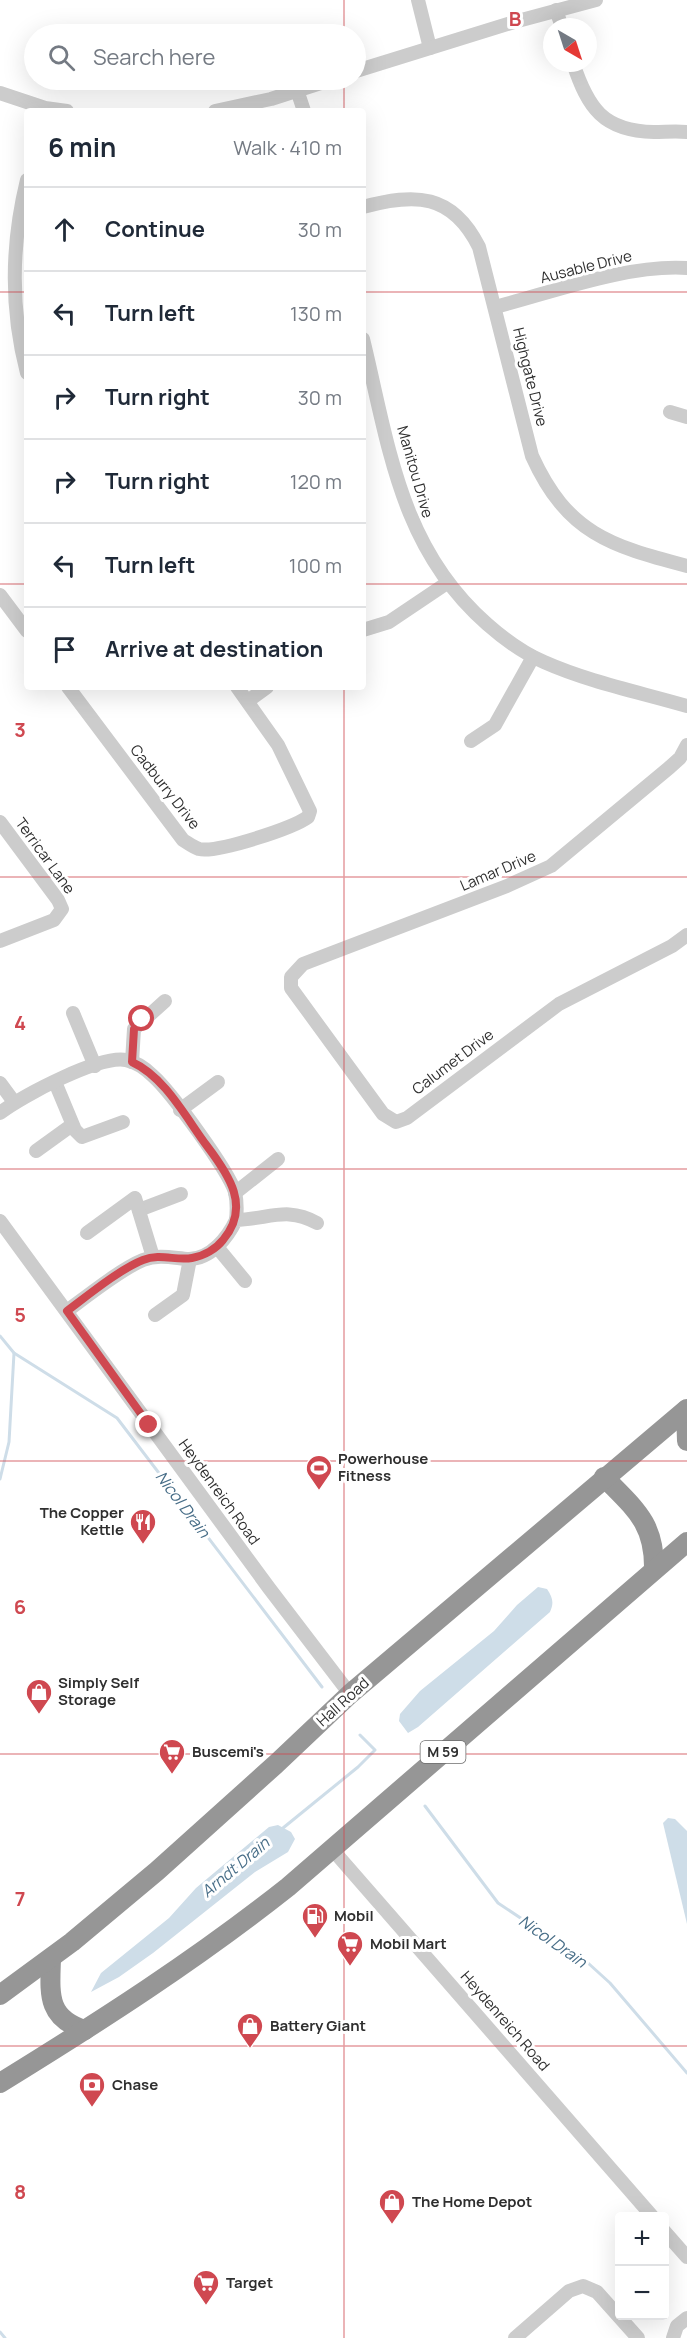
<!DOCTYPE html>
<meta charset="utf-8">
<style>
:root{--surface:#fff;--page:#f6f6f7;--text:#1f2937;--muted:#747a83;--line:#e0e1e3}
body{margin:0;font-family:Manrope,sans-serif;background:var(--page);color:var(--text)}
.controls{position:absolute;right:18px;bottom:18px;display:grid;overflow:hidden;border-radius:6px;box-shadow:0 6px 24px #0002}
.controls button{width:54px;height:54px;display:grid;place-items:center;padding:0;border:0;border-bottom:2px solid var(--line);background:var(--surface);color:var(--text);font:30px sans-serif}
.compass{position:absolute;left:543px;top:18px;width:54px;height:54px;border-radius:50%;background:var(--surface);box-shadow:0 6px 24px #0002;rotate:141deg}
.stop{position:absolute;width:18px;height:18px;margin:-14px;border:4px solid #cf4850;border-radius:50%;background:#fff}
.stop.end{background:#cf4850;border-color:#fff;box-shadow:0 2px 6px #0008}
.list{margin:0;padding:0;list-style:none}
h2{display:flex;justify-content:space-between;align-items:center;height:78px;margin:0;padding:0 24px;font-size:26px}
h2 small{font-size:20px;font-weight:400;color:var(--muted)}
.list li{display:grid;grid-template-columns:39px 1fr auto;gap:18px;align-items:center;box-sizing:border-box;height:84px;padding:0 24px;border-top:2px solid var(--line)}
.list b{display:block;font-size:22px;white-space:nowrap}
.list em{font-size:20px;font-style:normal;color:var(--muted)}
.icon{flex:none;width:33px;height:33px;fill:none;stroke:currentColor;stroke-width:2;stroke-linecap:round;stroke-linejoin:round}
.map{position:relative;flex:none;width:687px;height:2338px;overflow:hidden}
.search{position:absolute;background:var(--surface);box-shadow:0 6px 24px #0002;left:24px;top:24px;width:342px;height:66px;display:flex;align-items:center;gap:15px;box-sizing:border-box;padding:0 21px;border-radius:33px;color:var(--muted);font-size:22px}
.panel{position:absolute;background:var(--surface);box-shadow:0 6px 24px #0002;left:24px;top:108px;width:342px;height:582px;border-radius:6px}
.map>svg:first-child{display:block}
</style>
<div class="map">
<svg width="687" height="2338" viewBox="0 0 687 2338">
<rect width="100%" height="100%" fill="#fff"/>
<!-- water -->
<g fill="#cedde8">
<path d="M 538,1587 L 547,1589 C 553,1598 554,1603 550,1612 L 418,1727 L 408,1733 L 399,1721 L 400,1714 L 420,1691 L 494,1631 L 517,1605 Z"/>
<path d="M 668,1818 L 675,1819 L 687,1831 L 687,1924 L 663,1823 Z"/>
<path d="M 278,1825 L 291,1832 L 295,1839 L 288,1852 L 255,1872 L 153,1953 L 119,1977 L 91,1992 L 101,1973 L 169,1918 L 196,1888 L 269,1827 Z"/>
</g>
<g fill="none" stroke-linecap="round" stroke-linejoin="round">
<!-- stream -->
<g stroke="#cedde8" stroke-width="3">
<path d="M 0,1336 L 14,1353 L 117,1418 L 322,1687"/>
<path d="M 0,1479 L 9,1442 L 14,1353"/>
<path d="M 425,1806 L 498,1903 L 588,1963 L 610,1983 L 687,2073"/>
<path d="M 283,1828 L 358,1767 L 375,1750 L 360,1735"/>
<path d="M 0,2332 L 5,2338"/>
</g>
<!-- minor -->
<g stroke="#ccc" stroke-width="14">
<path d="M 418,0 L 430,48"/>
<path d="M 556,10 L 562,27"/>
<path d="M 573,63 C 588,108 603,131 654,132 C 665,132 676,131 687,132"/>
<path d="M 356,71 L 514,22 L 596,0"/>
<path d="M 297,90 L 304,111"/>
<path d="M 0,93 L 45,108 L 67,111"/>
<path d="M 215,111 L 271,99 L 330,80"/>
<path d="M 27,180 C 11,245 10,308 27,373"/>
<path d="M 363,207 C 415,193 452,193 479,247 L 532,456 C 567,533 610,546 687,566"/>
<path d="M 495,307 C 553,292 628,264 687,268"/>
<path d="M 363,339 C 389,446 400,548 487,624 C 504,639 523,653 544,662 C 589,682 639,692 687,706"/>
<path d="M 670,412 L 687,417"/>
<path d="M 0,595 L 27,631"/>
<path d="M 363,630 L 389,622 L 447,583"/>
<path d="M 68,687 L 183,840 C 188,843 193,847 199,849 C 218,853 293,828 308,817 L 310,811 L 278,745 L 237,687"/>
<path d="M 248,701 L 267,687"/>
<path d="M 471,741 L 495,725 L 533,657"/>
<path d="M 687,745 L 680,758 L 670,767 L 551,866 L 507,886 L 303,964 L 291,977 L 291,988 L 383,1114 L 396,1122 L 407,1118 L 559,1004 L 672,946 L 687,935"/>
<path d="M 0,822 L 58,900 L 62,909 L 54,920 L 0,941"/>
<path d="M 73,1013 L 95,1066"/>
<path d="M 132,1062 L 134,1029 L 165,1001"/>
<path d="M 55,1082 L 75,1130 L 82,1137 L 123,1122"/>
<path d="M 0,1083 L 14,1102"/>
<path d="M 180,1110 L 218,1082"/>
<path d="M 0,1113 C 22,1096 99,1055 126,1060 C 136,1062 146,1069 153,1076 C 171,1092 228,1170 235,1192 C 237,1201 237,1211 236,1220"/>
<path d="M 36,1151 L 72,1125"/>
<path d="M 235,1193 L 278,1159"/>
<path d="M 139,1210 L 181,1194"/>
<path d="M 0,1221 L 269,1588 L 350,1694"/>
<path d="M 87,1233 L 135,1198 L 153,1257"/>
<path d="M 217,1247 L 245,1281"/>
<path d="M 67,1311 C 87,1296 121,1269 143,1260 C 159,1254 173,1258 189,1259 C 211,1259 228,1237 236,1220 C 269,1219 287,1206 317,1223"/>
<path d="M 155,1315 L 183,1295 L 190,1259"/>
<path d="M 332,1849 L 652,2216"/>
<path d="M 664,2231 L 687,2257"/>
<path d="M 515,2338 L 569,2291 L 583,2286 L 597,2292 L 638,2338"/>
<path d="M 673,2338 L 677,2326 L 687,2318"/>
</g>
<!-- highway -->
<g stroke="#969696" stroke-width="20">
<path d="M 686,1410 L 687,1441"/>
<path d="M 604,1477 C 635,1509 655,1523 654,1570"/>
<path d="M 51,1958 C 50,1993 46,2018 85,2030"/>
<path d="M 0,1995 L 72,1942 L 157,1871 L 276,1764 L 350,1694 L 687,1409"/>
<path d="M 0,2083 C 99,2022 196,1960 288,1887 L 687,1542"/>
</g>
</g>
<g fill="none" stroke-linecap="round" stroke-linejoin="round">
<!-- route -->
<path stroke="#cf4850" stroke-width="8" d="M 142,1019 L 134,1029 L 132,1062 C 165,1077 186,1118 207,1146 C 229,1175 251,1207 223,1240 C 216,1249 204,1256 192,1258 C 176,1261 160,1253 143,1260 C 120,1269 87,1296 67,1311 L 149,1425"/>
</g>
<!-- grid -->
<path fill="none" stroke="#cf4850" stroke-width="1.5" stroke-opacity="0.55" d="M 344,0 L 344,34M 344,80 L 344,111M 0,292 L 27,292M 363,292 L 687,292M 0,584 L 27,584M 363,584 L 687,584M 344,687 L 344,2338M 0,877 L 687,877M 0,1169 L 687,1169M 0,1461 L 687,1461M 0,1754 L 687,1754M 0,2046 L 687,2046"/>
<!-- icons -->
<defs>
<g id="stadium-pin" transform="scale(1.35)"><path d="M0 17L-7.5 6A9.5 9.5 0 1 1 7.5 6Z" fill="#cf4850" stroke="#fff"/><path d="M0-5a6.5 5 0 1 0 0 10a6.5 5 0 1 0 0-10ZM-3.5-1.8h7v3.6h-7Z" fill="#fff"/></g>
<g id="restaurant-pin" transform="scale(1.35)"><path d="M0 17L-7.5 6A9.5 9.5 0 1 1 7.5 6Z" fill="#cf4850" stroke="#fff"/><path d="M-5-6h1v4h1v-4h1v4h1v-4h1v5L-1.5 .5V6h-2V.5L-5-1ZM5-6V6H3V1.5H1.5Q1.5-4 5-6Z" fill="#fff"/></g>
<g id="shop-pin" transform="scale(1.35)"><path d="M0 17L-7.5 6A9.5 9.5 0 1 1 7.5 6Z" fill="#cf4850" stroke="#fff"/><path d="M-5-2.5h2.3a2.7 3.5 0 0 1 5.4 0H5L5.5 6h-11ZM-1.5-2.5h3a1.5 2.3 0 0 0-3 0Z" fill="#fff"/></g>
<g id="supermarket-pin" transform="scale(1.35)"><path d="M0 17L-7.5 6A9.5 9.5 0 1 1 7.5 6Z" fill="#cf4850" stroke="#fff"/><path d="M-6-5.5h2.5l.6 2H6L4.5 2H-2.5L-4.4-4H-6ZM-1.5 3.2a1.3 1.3 0 1 0 .1 0ZM3 3.2a1.3 1.3 0 1 0 .1 0Z" fill="#fff"/></g>
<g id="fuel-pin" transform="scale(1.35)"><path d="M0 17L-7.5 6A9.5 9.5 0 1 1 7.5 6Z" fill="#cf4850" stroke="#fff"/><path d="M-5.5-6h7V0h2V4h1.3V-2.5L3-4.5l.8-.8L6-3V5H2.5V1h-1V6h-7ZM-4.2-4.7v3.2H.2V-4.7Z" fill="#fff"/></g>
<g id="bank-pin" transform="scale(1.35)"><path d="M0 17L-7.5 6A9.5 9.5 0 1 1 7.5 6Z" fill="#cf4850" stroke="#fff"/><path d="M-6-4H6V4H-6ZM0-2.3a2.3 2.3 0 1 0 0 4.6a2.3 2.3 0 1 0 0-4.6Z" fill="#fff"/></g>
</defs>
<g fill-rule="evenodd">
<use href="#stadium-pin" x="319" y="1468"/>
<use href="#restaurant-pin" x="143" y="1522"/>
<use href="#shop-pin" x="39" y="1692"/>
<use href="#supermarket-pin" x="172" y="1752"/>
<use href="#fuel-pin" x="315" y="1916"/>
<use href="#supermarket-pin" x="350" y="1944"/>
<use href="#shop-pin" x="250" y="2026"/>
<use href="#bank-pin" x="92" y="2085"/>
<use href="#shop-pin" x="392" y="2202"/>
<use href="#supermarket-pin" x="206" y="2283"/>
</g>
<g text-anchor="middle" stroke-width="6" stroke-linejoin="round" paint-order="stroke">
<!-- shield labels -->
<rect fill="#fff" stroke="#6d6d6d" stroke-width="1.5" x="420.5" y="1741" width="45" height="22" rx="4.5"/>
<g font-size="14" font-weight="bold" fill="#2f2f2f">
<text x="443" y="1757">M 59</text>
</g>
<!-- street labels -->
<g font-size="15" fill="#2f2f2f" stroke="#fff">
<text transform="translate(586 267) rotate(-14)" y="5">Ausable Drive</text>
<text transform="translate(530 377) rotate(76)" y="5">Highgate Drive</text>
<text transform="translate(415 472) rotate(74)" y="5">Manitou Drive</text>
<text transform="translate(165 787) rotate(52)" y="5">Cadburry Drive</text>
<text transform="translate(45 856) rotate(54)" y="5">Terricar Lane</text>
<text transform="translate(498 871) rotate(-23)" y="5">Lamar Drive</text>
<text transform="translate(453 1062) rotate(-37)" y="5">Calumet Drive</text>
<text transform="translate(219 1492) rotate(54)" y="5">Heydenreich Road</text>
<text transform="translate(343 1702) rotate(-42)" y="5">Hall Road</text>
<text transform="translate(505 2021) rotate(49)" y="5">Heydenreich Road</text>
</g>
<!-- poi labels -->
<g font-size="15" font-weight="bold" fill="#2f2f2f" stroke="#fff" text-anchor="start">
<text x="338" y="1464">Powerhouse<tspan x="338" dy="17">Fitness</tspan></text>
<text x="124" y="1518" text-anchor="end">The Copper<tspan x="124" dy="17">Kettle</tspan></text>
<text x="58" y="1688">Simply Self<tspan x="58" dy="17">Storage</tspan></text>
<text x="192" y="1757">Buscemi's</text>
<text x="334" y="1921">Mobil</text>
<text x="370" y="1949">Mobil Mart</text>
<text x="270" y="2031">Battery Giant</text>
<text x="112" y="2090">Chase</text>
<text x="412" y="2207">The Home Depot</text>
<text x="226" y="2288">Target</text>
</g>
<!-- water labels -->
<g font-size="16" font-style="italic" fill="#476d87" stroke="#fff">
<text transform="translate(183 1504) rotate(53)" y="6">Nicol Drain</text>
<text transform="translate(235 1867) rotate(-40)" y="6">Arndt Drain</text>
<text transform="translate(553 1941) rotate(35)" y="6">Nicol Drain</text>
</g>
</g>
<g font-size="20" text-anchor="middle" font-weight="bold" fill="#cf4850" stroke="#fff" stroke-width="6" stroke-linejoin="round" paint-order="stroke">
<text x="515" y="26">B</text>
<text x="20" y="737">3</text>
<text x="20" y="1030">4</text>
<text x="20" y="1322">5</text>
<text x="20" y="1614">6</text>
<text x="20" y="1906">7</text>
<text x="20" y="2199">8</text>
</g>
</svg>
<div class="controls">
<button>+</button>
<button>−</button>
</div>
<svg class="compass" viewBox="-18 -18 36 36"><path d="M0-13l5 13h-10z" fill="#e53935"/><path d="M0 13l5-13h-10z" fill="#747a83"/></svg>
<div class="stop" style="left:142px;top:1019px"></div>
<div class="stop end" style="left:149px;top:1425px"></div>
<div class="search"><svg class="icon" aria-label="search" viewBox="0 0 24 24"><circle cx="10" cy="10" r="6"/><path d="M15 15l6 6"/></svg>Search here</div>
<section class="panel">
<h2>6 min<small>Walk · 410 m</small></h2>
<ul class="list">
<li><svg class="icon" aria-label="ahead" viewBox="0 0 24 24"><path d="M12 20V5M6 11l6-6 6 6"/></svg><div><b>Continue</b></div><em>30 m</em></li>
<li><svg class="icon" aria-label="left" viewBox="0 0 24 24"><path d="M17 20v-9H6M10 6l-5 5 5 5"/></svg><div><b>Turn left</b></div><em>130 m</em></li>
<li><svg class="icon" aria-label="right" viewBox="0 0 24 24"><path d="M7 20v-9h11M14 6l5 5-5 5"/></svg><div><b>Turn right</b></div><em>30 m</em></li>
<li><svg class="icon" aria-label="right" viewBox="0 0 24 24"><path d="M7 20v-9h11M14 6l5 5-5 5"/></svg><div><b>Turn right</b></div><em>120 m</em></li>
<li><svg class="icon" aria-label="left" viewBox="0 0 24 24"><path d="M17 20v-9H6M10 6l-5 5 5 5"/></svg><div><b>Turn left</b></div><em>100 m</em></li>
<li><svg class="icon" aria-label="arrive" viewBox="0 0 24 24"><path d="M6 21V4h12l-3 4 3 4H6"/></svg><div><b>Arrive at destination</b></div></li>
</ul>
</section>
</div>
